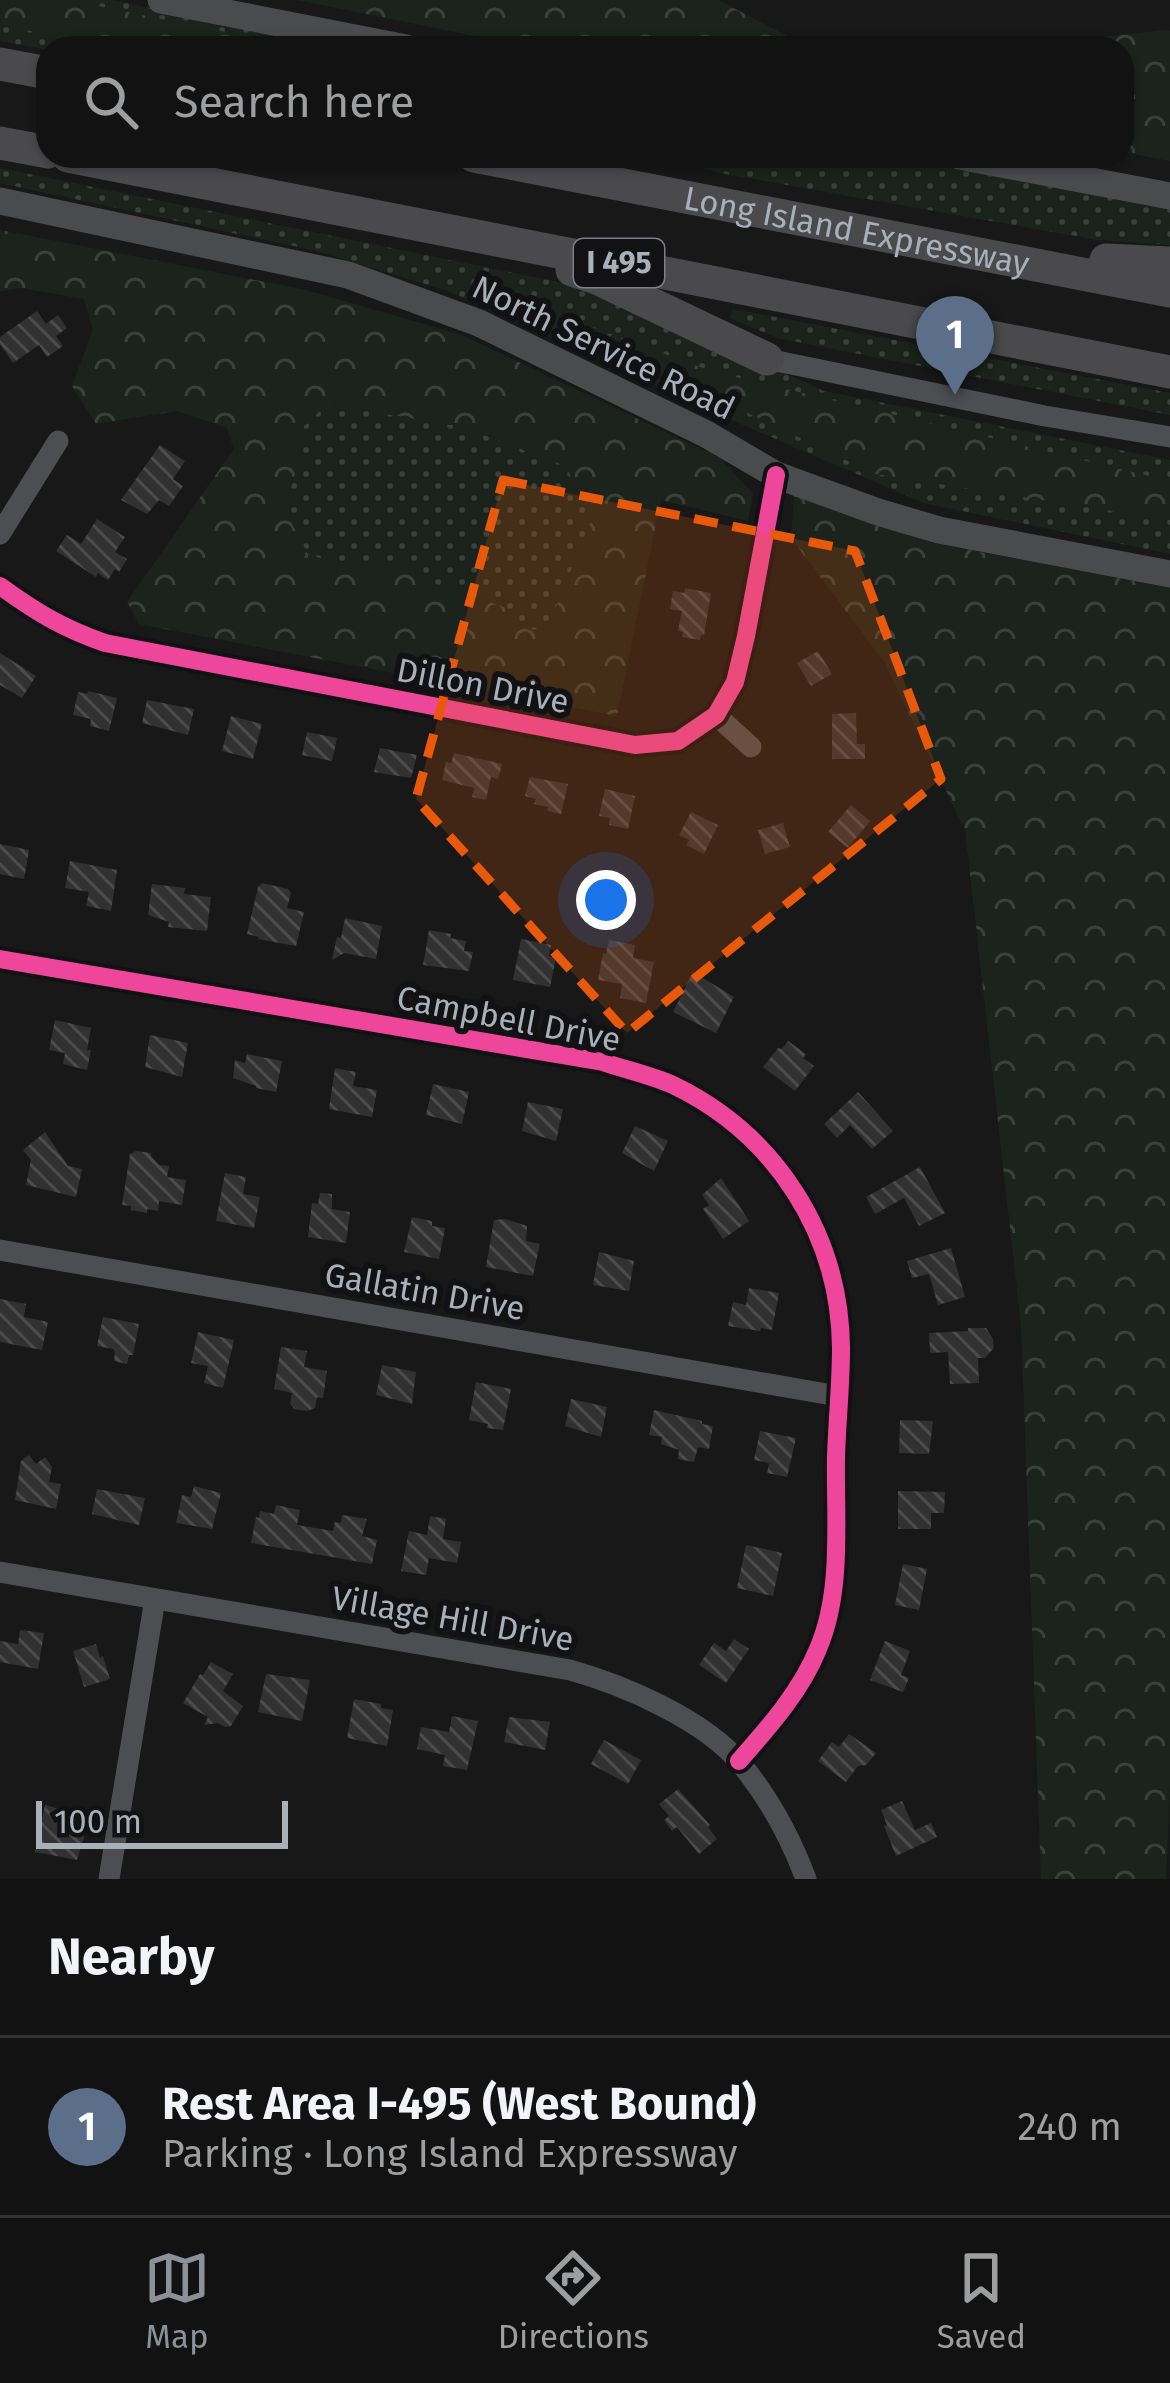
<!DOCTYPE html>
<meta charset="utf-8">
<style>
:root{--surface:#121212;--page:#1f2020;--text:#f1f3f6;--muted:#9c9e9f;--line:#313232;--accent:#8c9099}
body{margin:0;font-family:"Fira Sans",sans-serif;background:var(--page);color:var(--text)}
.scale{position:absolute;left:36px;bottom:30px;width:252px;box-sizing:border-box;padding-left:12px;border:6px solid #a9b0b9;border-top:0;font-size:33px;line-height:42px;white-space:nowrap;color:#a9b0b9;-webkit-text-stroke:9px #121214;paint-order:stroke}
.you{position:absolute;left:606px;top:900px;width:42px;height:42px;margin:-30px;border:9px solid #fff;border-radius:50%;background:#1a73e8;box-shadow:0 0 0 18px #1a73e833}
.badge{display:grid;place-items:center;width:78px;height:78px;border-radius:50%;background:var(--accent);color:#fff;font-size:39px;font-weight:700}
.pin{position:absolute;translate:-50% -99px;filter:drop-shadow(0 3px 6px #0008)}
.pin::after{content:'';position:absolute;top:63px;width:42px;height:36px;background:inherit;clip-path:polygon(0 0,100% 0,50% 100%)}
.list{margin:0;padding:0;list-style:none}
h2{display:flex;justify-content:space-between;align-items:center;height:156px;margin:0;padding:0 48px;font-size:51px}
h2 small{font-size:39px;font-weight:400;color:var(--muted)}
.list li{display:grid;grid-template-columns:78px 1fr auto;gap:36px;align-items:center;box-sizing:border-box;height:180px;padding:0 48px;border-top:3px solid var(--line)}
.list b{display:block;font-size:45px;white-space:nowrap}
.list p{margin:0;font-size:39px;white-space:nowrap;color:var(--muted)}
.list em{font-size:39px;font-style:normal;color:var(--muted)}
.icon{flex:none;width:66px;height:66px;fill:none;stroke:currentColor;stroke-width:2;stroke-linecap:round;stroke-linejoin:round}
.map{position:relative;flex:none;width:1170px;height:1879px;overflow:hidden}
.search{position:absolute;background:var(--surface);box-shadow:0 3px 9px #0004;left:36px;right:36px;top:36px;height:132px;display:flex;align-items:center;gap:30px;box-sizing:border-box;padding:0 42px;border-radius:36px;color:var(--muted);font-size:45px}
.sheet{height:336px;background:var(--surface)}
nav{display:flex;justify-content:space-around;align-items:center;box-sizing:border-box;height:168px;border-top:3px solid var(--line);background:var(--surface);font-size:33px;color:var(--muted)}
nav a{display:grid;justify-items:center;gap:6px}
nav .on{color:var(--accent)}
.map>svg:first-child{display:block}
</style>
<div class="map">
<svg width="1170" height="1879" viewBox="0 0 1170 1879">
<defs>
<pattern id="grass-dots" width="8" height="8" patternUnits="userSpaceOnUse" patternTransform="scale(3)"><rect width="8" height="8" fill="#1c231c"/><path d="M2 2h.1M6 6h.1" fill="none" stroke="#3a403b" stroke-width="1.8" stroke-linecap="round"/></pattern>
<pattern id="forest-crowns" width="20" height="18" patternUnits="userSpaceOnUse" patternTransform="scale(3)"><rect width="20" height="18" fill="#1c231c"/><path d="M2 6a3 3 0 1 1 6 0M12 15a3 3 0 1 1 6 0" fill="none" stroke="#3a403b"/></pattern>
<pattern id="building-back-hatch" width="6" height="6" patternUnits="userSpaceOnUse" patternTransform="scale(3)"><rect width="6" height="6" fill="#313132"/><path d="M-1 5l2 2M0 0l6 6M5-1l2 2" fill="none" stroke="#4c4c4e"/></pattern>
</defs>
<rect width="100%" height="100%" fill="#181818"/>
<!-- grass -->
<g fill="url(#grass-dots)">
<path d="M 0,0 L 112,0 L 344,48 L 48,48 L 48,50 L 0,41 Z"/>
<path d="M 660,156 L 906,156 L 1170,207 L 1170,245 L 1098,240 L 720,173 Z"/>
<path d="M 0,168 L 563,283 L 636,304 L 824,391 L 1170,460 L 1170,554 L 924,503 L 741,424 L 448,291 L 317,251 L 0,183 Z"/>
<path d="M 733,309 L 1170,393 L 1170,415 L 777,338 L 730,318 Z"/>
<path d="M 327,404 L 463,427 L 566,466 L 591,521 L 547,629 L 528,630 L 503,607 L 420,579 C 394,550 375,567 346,565 C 333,563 320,558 308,554 L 284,509 L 298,464 L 301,429 Z"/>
</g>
<!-- forest -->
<g fill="url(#forest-crowns)" fill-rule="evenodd">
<path d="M 0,0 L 69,0 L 304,48 L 115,48 L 0,25 Z"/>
<path d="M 297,0 L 718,0 L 811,48 L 996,48 L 1166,30 L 1170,31 L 1170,161 L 1122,152 L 1122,48 L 535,48 Z"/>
<path d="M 0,230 L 306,290 L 462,335 L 720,458 L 753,494 L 748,521 L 661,500 L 617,716 L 139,624 L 127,602 L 234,449 L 227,428 L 177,411 L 96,424 L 72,386 L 93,330 L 84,299 L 22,288 L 0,291 ZM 327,404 L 463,427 L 566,466 L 591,521 L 547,629 L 528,630 L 504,607 L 420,579 C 394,550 375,567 346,565 C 334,563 320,558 308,554 L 284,509 L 298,464 L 301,429 Z"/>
<path d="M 492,290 L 711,371 L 1170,481 L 1170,520 L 875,474 Z"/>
<path d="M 794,493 L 933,543 L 1170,588 L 1170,1786 L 1166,1879 L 1041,1879 L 1021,1325 L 965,830 L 884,662 L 791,538 Z"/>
</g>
<!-- building -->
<g fill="url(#building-back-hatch)">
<path d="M 37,311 L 46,324 L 58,315 L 67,328 L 56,336 L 63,346 L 47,357 L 39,345 L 13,363 L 0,344 L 0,337 Z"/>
<path d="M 160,445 L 185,461 L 173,479 L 183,486 L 169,506 L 159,500 L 147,514 L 121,500 Z"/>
<path d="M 97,519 L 125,537 L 115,552 L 127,559 L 119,572 L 115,569 L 108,580 L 98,573 L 96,577 L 56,551 L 67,535 L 81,544 Z"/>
<path d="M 685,588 L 711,593 L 704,635 L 701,635 L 700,640 L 682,637 L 683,632 L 678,631 L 682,611 L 670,609 L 673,591 L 684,593 Z"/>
<path d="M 818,651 L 832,674 L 811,686 L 797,663 Z"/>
<path d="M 0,653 L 36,676 L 22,698 L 0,685 Z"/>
<path d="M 88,691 L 117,698 L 109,731 L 90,726 L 91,719 L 73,715 L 78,692 L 87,694 Z"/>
<path d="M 147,700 L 194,709 L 188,735 L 142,723 Z"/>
<path d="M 856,713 L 857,744 L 865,744 L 865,759 L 832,759 L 832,714 Z"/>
<path d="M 231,716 L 262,724 L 253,759 L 222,751 Z"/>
<path d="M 307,732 L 337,738 L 332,761 L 302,755 Z"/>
<path d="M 380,748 L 417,755 L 411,778 L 374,772 Z"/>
<path d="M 454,753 L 502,764 L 498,779 L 491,777 L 486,800 L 472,797 L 474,788 L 442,780 L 446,762 L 451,763 Z"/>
<path d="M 530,777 L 568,784 L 561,814 L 547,811 L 548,807 L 534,804 L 536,799 L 525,796 Z"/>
<path d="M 605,789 L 635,796 L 628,829 L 609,825 L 610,818 L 599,816 Z"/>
<path d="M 851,805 L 870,821 L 848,848 L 828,832 Z"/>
<path d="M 691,812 L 718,825 L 704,854 L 686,845 L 689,840 L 679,835 Z"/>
<path d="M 783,823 L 790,847 L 765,854 L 758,830 Z"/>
<path d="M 0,844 L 29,850 L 24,879 L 0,874 Z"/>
<path d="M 70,861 L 117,870 L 111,911 L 86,906 L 89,892 L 65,888 Z"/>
<path d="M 262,883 L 288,889 L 291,893 L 287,908 L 304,912 L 296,946 L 258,939 L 259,937 L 247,934 L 258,887 Z"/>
<path d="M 152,884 L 185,888 L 184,894 L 211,897 L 207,931 L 168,927 L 169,922 L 148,915 Z"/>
<path d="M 345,918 L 382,926 L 376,959 L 344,953 L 332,960 L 337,937 L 341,938 Z"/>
<path d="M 429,930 L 451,934 L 450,938 L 466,941 L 464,951 L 473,952 L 469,971 L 423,965 Z"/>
<path d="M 521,939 L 551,945 L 549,956 L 556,958 L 550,987 L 513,980 Z"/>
<path d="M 609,940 L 635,945 L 633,958 L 654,962 L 646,1003 L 620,998 L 622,984 L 598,980 L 603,953 L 606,954 Z"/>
<path d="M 693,972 L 734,997 L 716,1033 L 673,1012 Z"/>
<path d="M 55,1020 L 91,1028 L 87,1050 L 91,1050 L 87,1070 L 63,1064 L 65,1053 L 49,1050 Z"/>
<path d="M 150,1035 L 188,1043 L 182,1077 L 145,1067 Z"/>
<path d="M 788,1041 L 806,1054 L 803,1058 L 814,1066 L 795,1091 L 763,1067 L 778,1048 L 782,1049 Z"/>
<path d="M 247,1054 L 282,1061 L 276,1092 L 256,1088 L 256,1086 L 233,1078 L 235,1060 L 245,1063 Z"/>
<path d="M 335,1068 L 356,1072 L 353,1086 L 377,1090 L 372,1117 L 329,1109 Z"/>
<path d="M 433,1084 L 469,1092 L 462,1124 L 426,1115 Z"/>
<path d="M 858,1092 L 893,1131 L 872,1149 L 850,1125 L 837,1138 L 824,1124 Z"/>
<path d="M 528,1102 L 563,1109 L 556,1141 L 522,1131 Z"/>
<path d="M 635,1126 L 668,1141 L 654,1171 L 622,1153 Z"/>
<path d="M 45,1132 L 68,1166 L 82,1169 L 76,1197 L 26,1185 L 31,1160 L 23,1150 Z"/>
<path d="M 136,1151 L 151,1153 L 151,1156 L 159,1165 L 169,1166 L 167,1177 L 186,1180 L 182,1205 L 159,1201 L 158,1211 L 147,1209 L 147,1213 L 131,1210 L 131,1206 L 122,1205 L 130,1154 Z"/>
<path d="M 920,1167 L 945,1213 L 919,1226 L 904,1198 L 875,1214 L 866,1197 Z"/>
<path d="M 225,1173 L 246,1177 L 243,1194 L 260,1197 L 254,1228 L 216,1221 Z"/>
<path d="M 721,1178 L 749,1221 L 723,1239 L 703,1209 L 709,1205 L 702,1195 Z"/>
<path d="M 320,1193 L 332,1194 L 332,1209 L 350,1212 L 346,1243 L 308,1237 L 312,1203 L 318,1204 Z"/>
<path d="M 412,1217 L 432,1221 L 432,1226 L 445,1228 L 439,1259 L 404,1252 Z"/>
<path d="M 505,1219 L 527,1226 L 526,1241 L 540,1244 L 533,1276 L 486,1267 L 494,1220 Z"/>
<path d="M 951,1248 L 965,1297 L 938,1305 L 929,1274 L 912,1278 L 907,1261 Z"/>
<path d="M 599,1252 L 634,1261 L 629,1291 L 593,1285 Z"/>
<path d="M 749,1288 L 779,1293 L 772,1330 L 761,1328 L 760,1331 L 728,1326 L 733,1302 L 746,1305 Z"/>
<path d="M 0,1299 L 26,1304 L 24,1317 L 48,1322 L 42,1350 L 0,1342 Z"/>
<path d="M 103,1317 L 139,1324 L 133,1355 L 129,1355 L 127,1364 L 114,1361 L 115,1352 L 113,1349 L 97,1346 Z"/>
<path d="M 968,1328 L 986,1328 L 993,1339 L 994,1348 L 985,1358 L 978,1358 L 979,1383 L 950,1384 L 948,1352 L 930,1353 L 929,1333 L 968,1331 Z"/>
<path d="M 198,1332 L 234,1340 L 223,1388 L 204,1383 L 208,1366 L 191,1363 Z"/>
<path d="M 281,1347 L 307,1351 L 304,1367 L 327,1371 L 323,1398 L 317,1397 L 315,1408 L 307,1411 L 294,1409 L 290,1403 L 292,1393 L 274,1389 Z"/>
<path d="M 382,1365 L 416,1372 L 412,1404 L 376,1395 Z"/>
<path d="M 476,1382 L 511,1389 L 503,1430 L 487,1428 L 488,1424 L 469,1420 Z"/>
<path d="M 571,1399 L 607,1407 L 601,1437 L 565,1426 Z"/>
<path d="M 654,1410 L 702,1421 L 702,1424 L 713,1426 L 709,1449 L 698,1447 L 694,1462 L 678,1459 L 679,1450 L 661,1444 L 662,1437 L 649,1435 Z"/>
<path d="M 900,1420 L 933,1421 L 929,1454 L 899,1453 Z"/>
<path d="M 760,1431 L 796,1438 L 787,1477 L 767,1473 L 769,1463 L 754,1460 Z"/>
<path d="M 29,1455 L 36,1464 L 45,1457 L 52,1467 L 49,1482 L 61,1484 L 56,1509 L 15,1500 L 21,1461 Z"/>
<path d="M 194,1486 L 221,1493 L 212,1529 L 176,1523 L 182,1495 L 191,1497 Z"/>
<path d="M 97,1489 L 145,1498 L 139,1525 L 92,1514 Z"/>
<path d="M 898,1491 L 945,1492 L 944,1513 L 931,1513 L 931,1529 L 898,1529 Z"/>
<path d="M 276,1505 L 300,1510 L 297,1525 L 333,1531 L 335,1522 L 341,1523 L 342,1515 L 367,1519 L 362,1536 L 377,1540 L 372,1564 L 251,1543 L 256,1517 L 259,1518 L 260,1511 L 274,1514 Z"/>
<path d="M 430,1516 L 446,1519 L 443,1539 L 461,1542 L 457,1563 L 429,1558 L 426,1575 L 401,1571 L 409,1531 L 427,1535 Z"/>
<path d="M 746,1545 L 782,1553 L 773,1596 L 737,1588 Z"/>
<path d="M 903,1564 L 927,1569 L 919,1610 L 895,1605 Z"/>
<path d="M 20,1630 L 44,1633 L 38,1669 L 0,1662 L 0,1641 L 18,1644 Z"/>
<path d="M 734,1639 L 749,1649 L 726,1683 L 699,1665 L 714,1643 L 726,1651 Z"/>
<path d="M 885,1641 L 910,1651 L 901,1675 L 909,1678 L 903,1692 L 870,1680 Z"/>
<path d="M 96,1644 L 100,1658 L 103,1656 L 110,1679 L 84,1687 L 73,1651 Z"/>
<path d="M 211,1662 L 233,1674 L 223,1691 L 243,1706 L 231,1726 L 225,1727 L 218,1723 L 204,1725 L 208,1717 L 183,1703 L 200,1674 L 203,1675 Z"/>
<path d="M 266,1674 L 310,1680 L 302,1721 L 258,1712 Z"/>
<path d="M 354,1699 L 381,1704 L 381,1708 L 393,1710 L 387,1746 L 347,1738 Z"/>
<path d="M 452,1716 L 478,1721 L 467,1770 L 443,1766 L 445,1755 L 417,1749 L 421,1727 L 449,1732 Z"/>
<path d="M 509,1717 L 550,1722 L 545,1750 L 504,1742 Z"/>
<path d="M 849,1734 L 876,1753 L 866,1765 L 858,1766 L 846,1782 L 818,1761 L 832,1742 L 839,1747 Z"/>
<path d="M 604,1740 L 641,1760 L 628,1784 L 591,1764 Z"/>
<path d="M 678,1789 L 710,1825 L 708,1827 L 717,1839 L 699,1854 L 677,1827 L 672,1831 L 664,1820 L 669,1816 L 659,1804 Z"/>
<path d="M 902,1801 L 915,1830 L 931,1823 L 937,1837 L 896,1856 L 884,1826 L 887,1825 L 881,1810 Z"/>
<path d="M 45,1805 L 63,1810 L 59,1824 L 86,1831 L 77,1860 L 35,1852 Z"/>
</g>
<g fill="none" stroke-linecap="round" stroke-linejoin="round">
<!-- minor -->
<g stroke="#4c4e51" stroke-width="21">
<path d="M 767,359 L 1045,416 L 1170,437"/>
<path d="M 0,534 L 58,441"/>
<path d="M 0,586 C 36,612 62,628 105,643 L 635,745 L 678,741 L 716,715 L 735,682 L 746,636 L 776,475"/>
<path d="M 716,715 L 751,747"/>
<path d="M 0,959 L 603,1062 C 626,1070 651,1075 673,1085 C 775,1134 840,1234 841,1348 C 841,1385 837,1422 836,1458 C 835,1520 843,1591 818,1649 C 801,1691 769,1727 739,1761"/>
<path d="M 0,1250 L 838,1396"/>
<path d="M 0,1572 L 570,1670 C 624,1685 705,1720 741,1764 C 769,1798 791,1839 806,1879"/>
<path d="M 109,1879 L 155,1599"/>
</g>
<!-- major -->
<g stroke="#4a4b4d" stroke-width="27">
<path d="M 161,0 L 406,48"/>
<path d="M 959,156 L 1170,196"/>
<path d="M 0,201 L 348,275 L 479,323 L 706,434 L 776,475 L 878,512 L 939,530 L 1170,574"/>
</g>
<!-- highway -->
<g stroke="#4a4a4d" stroke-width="33">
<path d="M 0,64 L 48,73"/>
<path d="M 0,143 L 48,152"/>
<path d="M 68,156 L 1170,372"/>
<path id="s1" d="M 474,156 L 1170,291"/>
<path d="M 1106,260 L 1170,263"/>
<path d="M 572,270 L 597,278 L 767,359"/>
</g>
<!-- cycleway casing -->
<g stroke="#121214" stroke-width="26">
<g id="cycleway">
<path d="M 0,586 C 36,612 62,628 105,643 L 635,745 L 678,741 L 716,715 L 735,682 L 746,636 L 776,475"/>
<path d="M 0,959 L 603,1062 C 626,1070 651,1075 673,1085 C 775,1134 840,1234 841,1348 C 841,1385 837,1422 836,1458 C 835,1520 843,1591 818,1649 C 801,1691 769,1727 739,1761"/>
</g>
</g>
<!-- cycleway -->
<use href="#cycleway" stroke="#ed469a" stroke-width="18"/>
</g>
<!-- marked area -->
<path fill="#e8590c" fill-opacity="0.2" stroke="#e8590c" stroke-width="9" stroke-dasharray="24 15" stroke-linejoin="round" d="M 503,480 L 855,551 L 941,779 L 627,1033 L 416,799 Z"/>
<g text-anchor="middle" stroke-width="12" stroke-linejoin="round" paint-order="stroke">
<!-- shield labels -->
<rect fill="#121214" stroke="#7c8188" stroke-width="3" x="574" y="239" width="90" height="48" rx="9"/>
<g font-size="30" font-weight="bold" fill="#a9b0b9">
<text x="619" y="273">I 495</text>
</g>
<!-- street labels -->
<g font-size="33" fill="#a9b0b9" stroke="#121214">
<text dy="12" stroke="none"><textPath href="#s1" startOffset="390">Long Island Expressway</textPath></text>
<text transform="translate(604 347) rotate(26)" y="12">North Service Road</text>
<text transform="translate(483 685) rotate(11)" y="12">Dillon Drive</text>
<text transform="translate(509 1018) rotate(11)" y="12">Campbell Drive</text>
<text transform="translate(425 1291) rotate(10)" y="12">Gallatin Drive</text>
<text transform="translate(453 1618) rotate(10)" y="12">Village Hill Drive</text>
</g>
</g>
</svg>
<div class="scale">100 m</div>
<div class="you"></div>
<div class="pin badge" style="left:955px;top:395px;background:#5c6f8a">1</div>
<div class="search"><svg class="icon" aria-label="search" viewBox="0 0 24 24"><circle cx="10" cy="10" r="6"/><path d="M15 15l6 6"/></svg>Search here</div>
</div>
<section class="sheet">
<h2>Nearby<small></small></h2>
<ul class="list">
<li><span class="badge" style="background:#5c6f8a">1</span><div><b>Rest Area I-495 (West Bound)</b><p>Parking · Long Island Expressway</p></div><em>240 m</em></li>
</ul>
</section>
<nav>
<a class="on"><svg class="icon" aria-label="map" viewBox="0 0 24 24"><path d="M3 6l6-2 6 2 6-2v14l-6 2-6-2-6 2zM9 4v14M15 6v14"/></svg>Map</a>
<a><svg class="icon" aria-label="directions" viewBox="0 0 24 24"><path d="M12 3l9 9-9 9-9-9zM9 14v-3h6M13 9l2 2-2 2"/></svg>Directions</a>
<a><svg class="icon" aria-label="saved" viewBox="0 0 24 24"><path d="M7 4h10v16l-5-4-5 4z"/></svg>Saved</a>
</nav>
